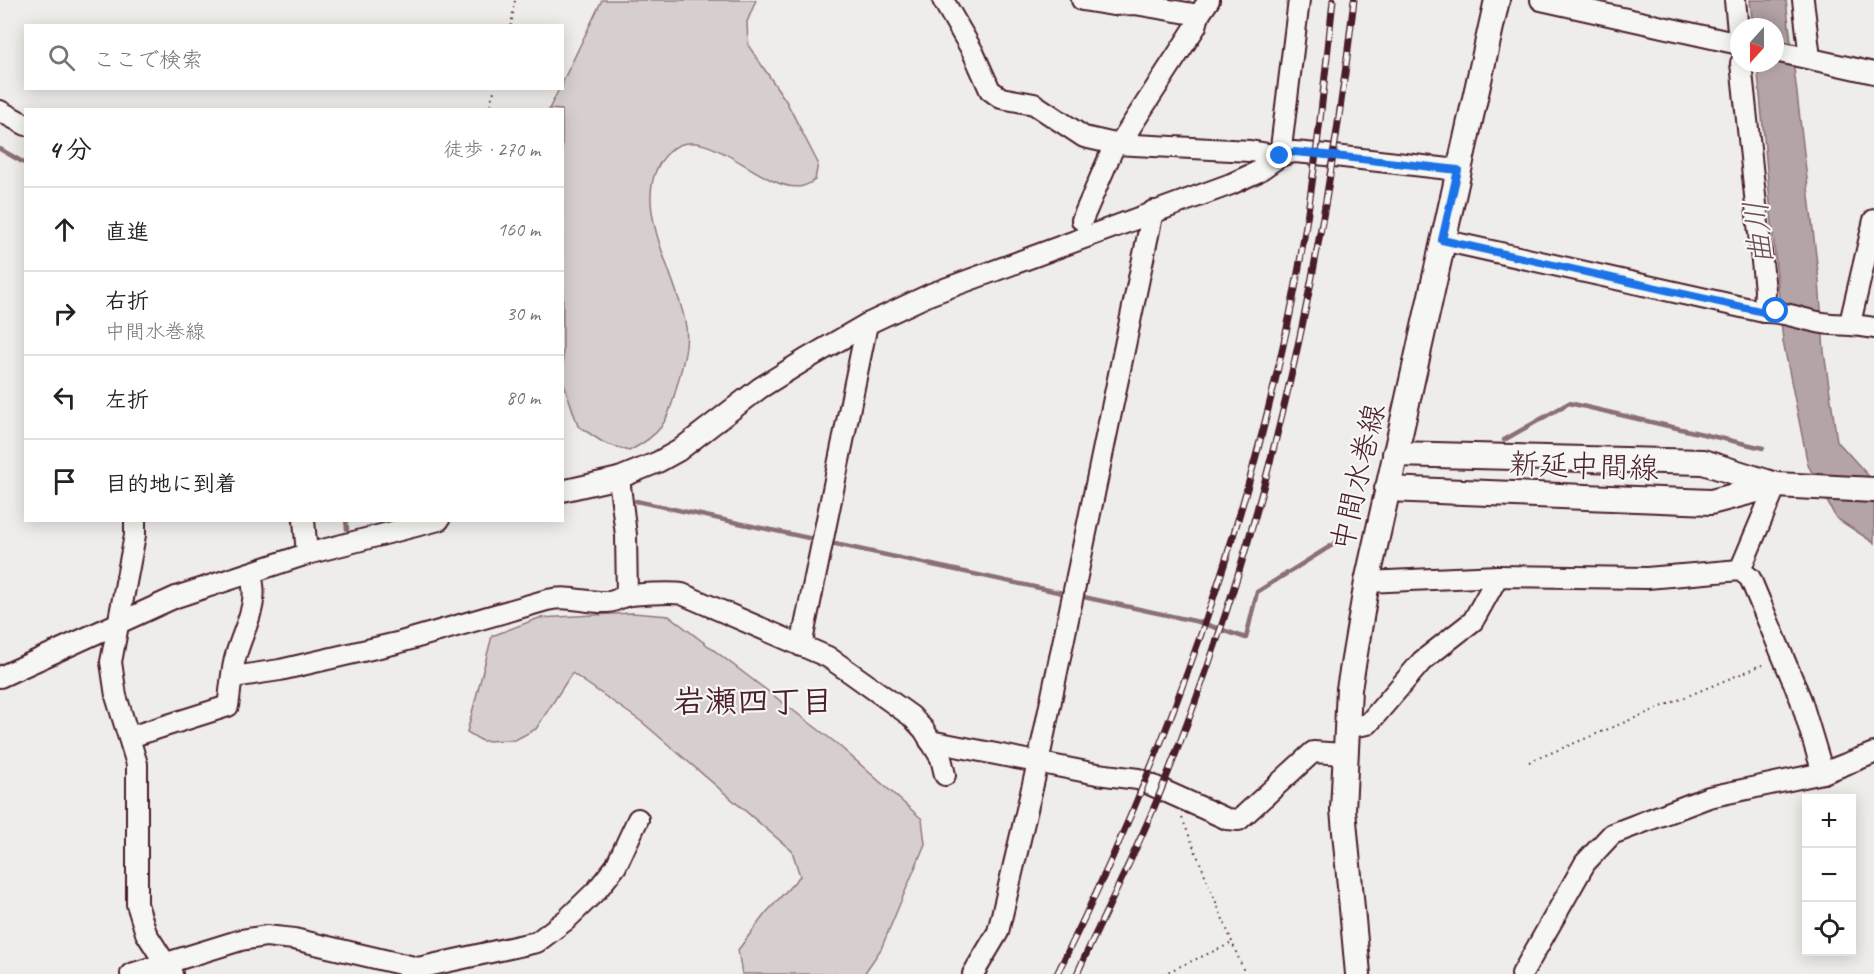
<!DOCTYPE html>
<html lang="ja">
<meta charset="utf-8">
<style>
:root{--surface:#fff;--page:#f6f6f6;--text:#222;--muted:#767676;--line:#e0e0e0}
body{margin:0;font-family:Caveat,"Klee One",sans-serif;background:var(--page);color:var(--text)}
.controls{position:absolute;right:18px;bottom:18px;display:grid;overflow:hidden;border-radius:0px;box-shadow:0 3px 15px #0003}
.controls button{width:54px;height:54px;display:grid;place-items:center;padding:0;border:0;border-bottom:2px solid var(--line);background:var(--surface);color:var(--text);font:30px sans-serif}
.compass{position:absolute;left:1730px;top:18px;width:54px;height:54px;border-radius:50%;background:var(--surface);box-shadow:0 3px 15px #0003;rotate:201deg}
.stop{position:absolute;width:18px;height:18px;margin:-14px;border:4px solid #1a73e8;border-radius:50%;background:#fff}
.stop.end{background:#1a73e8;border-color:#fff;box-shadow:0 2px 6px #0008}
.list{margin:0;padding:0;list-style:none}
h2{display:flex;justify-content:space-between;align-items:center;height:78px;margin:0;padding:0 24px;font-size:26px}
h2 small{font-size:20px;font-weight:400;color:var(--muted)}
.list li{display:grid;grid-template-columns:39px 1fr auto;gap:18px;align-items:center;box-sizing:border-box;height:84px;padding:0 24px;border-top:2px solid var(--line)}
.list b{display:block;font-size:22px;white-space:nowrap}
.list p{margin:0;font-size:20px;white-space:nowrap;color:var(--muted)}
.list em{font-size:20px;font-style:normal;color:var(--muted)}
.icon{flex:none;width:33px;height:33px;fill:none;stroke:currentColor;stroke-width:2;stroke-linecap:round;stroke-linejoin:round}
.map{position:relative;flex:none;width:1874px;height:974px;overflow:hidden}
.search{position:absolute;background:var(--surface);box-shadow:0 3px 15px #0003;left:24px;top:24px;width:540px;height:66px;display:flex;align-items:center;gap:15px;box-sizing:border-box;padding:0 21px;border-radius:0px;color:var(--muted);font-size:22px}
.panel{position:absolute;background:var(--surface);box-shadow:0 3px 15px #0003;left:24px;top:108px;width:540px;height:414px;border-radius:0px}
.map>svg:first-child{display:block}
</style>
<div class="map">
<svg width="1874" height="974" viewBox="0 0 1874 974">
<rect width="100%" height="100%" fill="#efedea"/>
<filter id="ink" filterUnits="userSpaceOnUse"><feTurbulence type="fractalNoise" baseFrequency=".0167" numOctaves="2"/><feDisplacementMap in="SourceGraphic" scale="12" xChannelSelector="R" yChannelSelector="G"/><feConvolveMatrix kernelMatrix="1 2 1 2 8 2 1 2 1" color-interpolation-filters="sRGB"/></filter>
<g filter="url(#ink)">
<!-- green -->
<g fill="#d7cfce" stroke="#90777c" stroke-width="1.5">
<path d="M 602,0 L 756,0 L 747,22 L 748,45 L 786,101 L 818,163 L 815,180 C 812,182 807,185 803,186 C 765,196 707,118 670,151 C 622,195 679,276 686,327 C 689,346 681,371 676,389 C 668,423 660,435 629,451 L 604,443 L 578,426 L 563,381 L 562,110 L 549,109 L 559,89 L 562,88 L 563,81 Z"/>
<path d="M 632,613 L 669,616 L 836,743 L 922,819 L 925,844 L 881,949 L 864,974 L 742,974 L 738,950 L 765,914 L 800,876 L 792,851 L 642,722 L 572,673 L 536,729 L 515,740 L 482,741 L 467,732 L 492,636 L 539,618 Z"/>
</g>
<!-- water -->
<path fill="#b4a4a5" stroke="#8a6f74" stroke-width="1.5" d="M 1750,0 L 1786,0 L 1819,281 L 1824,352 L 1837,441 L 1874,482 L 1874,543 L 1836,518 L 1808,465 L 1783,341 L 1757,63 L 1775,63 L 1775,27 L 1753,27 Z"/>
<g fill="none" stroke-linecap="round" stroke-linejoin="round">
<!-- stream -->
<g stroke="#8a6f74" stroke-width="4.5">
<path d="M 0,149 L 26,164"/>
<path d="M 1504,440 L 1569,403 L 1763,448"/>
<path d="M 636,501 L 818,540"/>
<path d="M 346,520 L 347,529"/>
<path d="M 826,542 L 1067,594"/>
<path d="M 1079,596 L 1199,622 L 1246,638 L 1257,592 L 1350,534"/>
</g>
<!-- minor casing -->
<g stroke="#4a1f2b" stroke-width="24">
<g id="minor">
<path d="M 943,0 L 973,52 L 990,90 L 1001,98 L 1034,104 L 1084,137 L 1115,144 L 1250,151 L 1280,156 L 1299,0"/>
<path d="M 1082,0 L 1113,5 L 1135,4 L 1199,15 L 1209,0"/>
<path d="M 1541,0 L 1739,44"/>
<path d="M 1735,0 L 1739,41"/>
<path d="M 1803,0 L 1810,58"/>
<path d="M 1775,51 L 1874,73"/>
<path d="M 1741,63 L 1765,290 L 1764,312"/>
<path d="M 0,111 L 26,125"/>
<path d="M 1082,220 L 1115,144 L 1122,140 L 1196,26 L 1199,15"/>
<path d="M 1442,240 L 1764,312 C 1788,311 1809,323 1832,324 C 1848,325 1858,325 1874,328"/>
<path d="M 1850,323 L 1874,220"/>
<path d="M 619,478 L 626,535 L 627,596"/>
<path d="M 562,491 L 619,478 L 658,462 L 678,451 L 760,388 L 805,360 L 867,324 L 931,294 L 1231,184 L 1257,172 L 1280,156 L 1294,152 L 1317,154 L 1458,170"/>
<path d="M 135,520 L 135,535 L 111,662 L 116,696 L 137,764 L 137,904 L 146,933 L 172,974"/>
<path d="M 304,520 L 307,554"/>
<path d="M 1740,570 L 1776,485"/>
<path d="M 1367,582 L 1498,576 L 1647,578 L 1740,570 L 1750,578 L 1801,700 L 1823,773"/>
<path d="M 801,646 L 867,324"/>
<path d="M 0,677 L 176,597 L 307,554 L 439,520"/>
<path d="M 233,677 L 280,670 L 397,643 L 547,600 C 572,595 584,603 607,602 C 614,602 619,598 625,596 C 634,594 672,592 682,594 L 828,657 L 851,673 L 911,716 L 924,730 L 941,758 L 945,775"/>
<path d="M 1346,728 L 1368,724 L 1422,661 L 1473,621 L 1498,576"/>
<path d="M 130,737 L 228,706 C 231,689 231,671 236,655 C 244,627 261,602 250,573"/>
<path d="M 930,741 L 1097,774 L 1138,779 L 1227,819 L 1239,820 L 1313,752 L 1344,754"/>
<path d="M 131,974 L 241,940 L 266,936 L 294,939 L 418,968 L 537,942 L 566,920 L 597,890 L 616,866 L 638,819"/>
<path d="M 973,974 L 998,932 L 1038,763 L 1153,211"/>
<path d="M 1522,974 L 1585,863 L 1612,834 L 1709,797 L 1823,773 L 1874,753"/>
</g>
</g>
<!-- major casing -->
<g stroke="#4a1f2b" stroke-width="28">
<g id="major">
<path d="M 1395,454 L 1703,462 L 1776,485 L 1874,490"/>
<path d="M 1387,489 L 1711,502 L 1776,485"/>
<path d="M 1358,974 L 1343,810 L 1349,689 L 1367,582 L 1497,0"/>
</g>
</g>
<!-- path -->
<g stroke="#4a1f2b" stroke-width="2" stroke-dasharray="1.5 4.5" stroke-linecap="butt">
<path d="M 511,26 L 515,0"/>
<path d="M 488,110 L 495,88"/>
<path d="M 1529,762 L 1767,663"/>
<path d="M 1182,818 L 1245,974"/>
<path d="M 1163,974 L 1232,943"/>
</g>
<!-- minor -->
<use href="#minor" stroke="#f6f6f2" stroke-width="20"/>
<!-- major -->
<use href="#major" stroke="#f6f6f2" stroke-width="24"/>
<!-- rail casing -->
<g stroke="#4a1f2b" stroke-width="7">
<g id="rail">
<path d="M 1057,974 C 1161,766 1241,547 1289,319 C 1311,214 1322,107 1333,0"/>
<path d="M 1077,974 C 1105,912 1137,851 1162,788 C 1266,532 1323,274 1354,0"/>
</g>
</g>
<!-- rail -->
<use href="#rail" stroke="#f6f6f2" stroke-width="4.5" stroke-dasharray="14" stroke-linecap="butt"/>
</g>
</g>
<g fill="none" stroke-linecap="round" stroke-linejoin="round" filter="url(#ink)">
<!-- route -->
<path stroke="#1a73e8" stroke-width="8" d="M 1280,156 L 1294,152 L 1317,154 L 1458,170 L 1442,240 L 1764,312 L 1776,311"/>
</g>
<g text-anchor="middle" stroke-width="4.5" stroke-linejoin="round" paint-order="stroke">
<!-- street labels -->
<g font-size="30" fill="#4a1f2b" stroke="#f6f6f2">
<text transform="translate(1584 466) rotate(2)" y="10">新延中間線</text>
<text transform="translate(1358 477) rotate(-77)" y="10">中間水巻線</text>
</g>
<!-- water labels -->
<g font-size="32" font-style="italic" fill="#6f4e56" stroke="#f6f6f2">
<text transform="translate(1758 233) rotate(-96)" y="11">曲川</text>
</g>
<!-- neighbourhood labels -->
<g font-size="32" font-weight="bold" fill="#4a1f2b" stroke="#f6f6f2">
<text x="753" y="712">岩瀬四丁目</text>
</g>
</g>
</svg>
<div class="controls">
<button>+</button>
<button>−</button>
<button><svg class="icon" aria-label="locate" viewBox="0 0 24 24"><circle cx="12" cy="12" r="6"/><path d="M12 2v4M12 18v4M2 12h4M18 12h4"/></svg></button>
</div>
<svg class="compass" viewBox="-18 -18 36 36"><path d="M0-13l5 13h-10z" fill="#e53935"/><path d="M0 13l5-13h-10z" fill="#767676"/></svg>
<div class="stop" style="left:1776px;top:311px"></div>
<div class="stop end" style="left:1280px;top:156px"></div>
<div class="search"><svg class="icon" aria-label="search" viewBox="0 0 24 24"><circle cx="10" cy="10" r="6"/><path d="M15 15l6 6"/></svg>ここで検索</div>
<section class="panel">
<h2>4 分<small>徒歩 · 270 m</small></h2>
<ul class="list">
<li><svg class="icon" aria-label="ahead" viewBox="0 0 24 24"><path d="M12 20V5M6 11l6-6 6 6"/></svg><div><b>直進</b></div><em>160 m</em></li>
<li><svg class="icon" aria-label="right" viewBox="0 0 24 24"><path d="M7 20v-9h11M14 6l5 5-5 5"/></svg><div><b>右折</b><p>中間水巻線</p></div><em>30 m</em></li>
<li><svg class="icon" aria-label="left" viewBox="0 0 24 24"><path d="M17 20v-9H6M10 6l-5 5 5 5"/></svg><div><b>左折</b></div><em>80 m</em></li>
<li><svg class="icon" aria-label="arrive" viewBox="0 0 24 24"><path d="M6 21V4h12l-3 4 3 4H6"/></svg><div><b>目的地に到着</b></div></li>
</ul>
</section>
</div>
